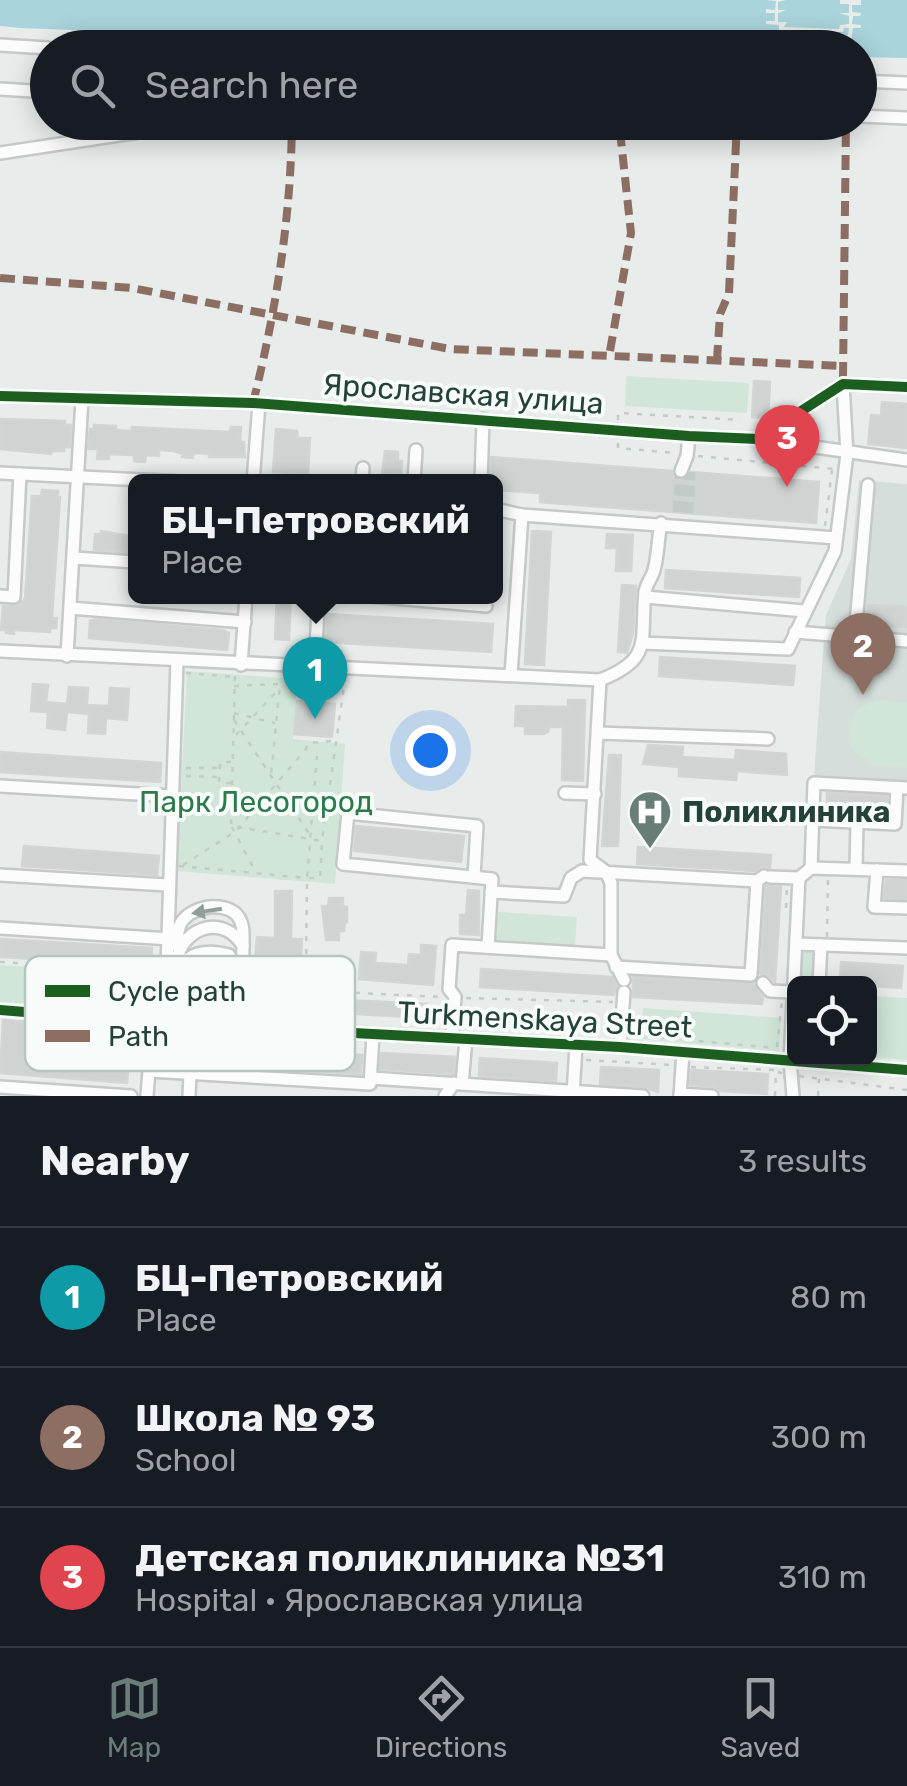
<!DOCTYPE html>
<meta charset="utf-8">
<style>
:root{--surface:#171b24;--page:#242831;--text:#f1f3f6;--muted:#9ea1a6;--line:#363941;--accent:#697e78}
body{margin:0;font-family:Rubik,sans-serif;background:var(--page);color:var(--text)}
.controls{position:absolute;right:30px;bottom:30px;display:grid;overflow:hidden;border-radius:15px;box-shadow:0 5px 25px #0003}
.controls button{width:90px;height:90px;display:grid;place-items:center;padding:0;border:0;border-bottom:2px solid var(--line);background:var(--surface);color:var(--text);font:50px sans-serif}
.you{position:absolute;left:430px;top:750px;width:35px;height:35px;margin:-25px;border:8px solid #fff;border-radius:50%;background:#1a73e8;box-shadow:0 0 0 15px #1a73e833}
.badge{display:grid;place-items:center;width:65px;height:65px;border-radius:50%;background:var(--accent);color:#fff;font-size:32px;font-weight:700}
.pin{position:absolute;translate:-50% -82px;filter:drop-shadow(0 2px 5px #0008)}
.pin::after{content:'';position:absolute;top:52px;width:35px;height:30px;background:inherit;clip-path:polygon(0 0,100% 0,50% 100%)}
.popup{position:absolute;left:128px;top:474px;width:375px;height:130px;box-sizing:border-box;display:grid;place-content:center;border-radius:15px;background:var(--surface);filter:drop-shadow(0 2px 8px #0005);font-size:32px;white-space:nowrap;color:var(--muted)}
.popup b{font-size:38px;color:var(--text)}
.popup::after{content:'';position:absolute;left:50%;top:100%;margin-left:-20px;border:20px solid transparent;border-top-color:var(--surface)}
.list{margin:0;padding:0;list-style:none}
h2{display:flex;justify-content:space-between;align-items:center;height:130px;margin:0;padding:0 40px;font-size:42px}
h2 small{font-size:32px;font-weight:400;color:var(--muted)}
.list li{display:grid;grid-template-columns:65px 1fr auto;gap:30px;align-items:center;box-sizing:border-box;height:140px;padding:0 40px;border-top:2px solid var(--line)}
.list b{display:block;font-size:38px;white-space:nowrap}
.list p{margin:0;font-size:32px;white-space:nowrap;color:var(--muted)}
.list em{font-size:32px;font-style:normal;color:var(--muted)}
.icon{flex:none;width:55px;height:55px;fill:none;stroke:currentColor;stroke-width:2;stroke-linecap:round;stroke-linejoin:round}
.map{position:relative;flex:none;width:907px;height:1096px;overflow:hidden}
.search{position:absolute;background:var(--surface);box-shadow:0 5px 25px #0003;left:30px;right:30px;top:30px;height:110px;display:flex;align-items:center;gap:25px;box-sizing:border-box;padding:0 35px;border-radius:55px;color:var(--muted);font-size:38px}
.sheet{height:550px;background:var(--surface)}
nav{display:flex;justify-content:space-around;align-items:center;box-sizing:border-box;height:140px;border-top:2px solid var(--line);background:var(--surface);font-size:28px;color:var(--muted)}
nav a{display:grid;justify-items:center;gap:5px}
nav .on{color:var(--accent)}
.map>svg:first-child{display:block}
</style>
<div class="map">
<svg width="907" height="1096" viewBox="0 0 907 1096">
<rect width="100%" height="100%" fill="#e8edeb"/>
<!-- built -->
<path fill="#d6dedb" d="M 859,480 L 907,484 L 907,781 L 814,775 L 826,615 L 851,559 Z"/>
<!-- green -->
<g fill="#d1e6d8">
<path d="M 626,376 L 749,383 L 747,413 L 625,406 Z"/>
<path d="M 187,671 L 297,679 L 293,739 L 345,744 L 335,884 L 177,871 Z"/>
<path d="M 882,700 L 907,703 L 907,768 L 875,765 L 852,750 C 845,723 852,705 882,700 Z"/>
<path d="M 498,912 L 577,917 L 575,946 L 496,941 Z"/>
<path d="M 800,948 L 816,949 L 814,983 L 799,984 Z"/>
<path d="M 0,965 L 151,975 L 149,1011 L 0,1002 Z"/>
<path d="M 870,996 L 907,998 L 907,1060 L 870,1057 Z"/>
<path d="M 643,1008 L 781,1018 L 779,1051 L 641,1039 Z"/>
</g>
<!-- water -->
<path fill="#a9d4db" d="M 0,0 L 907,0 L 907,58 L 860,57 L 860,48 L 499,47 L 21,28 L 0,26 Z"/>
<!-- pier -->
<path fill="#e8edeb" d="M 766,0 L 786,0 L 778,2 L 778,10 L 786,10 L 778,13 L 778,22 L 787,22 L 784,27 L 839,29 L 840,25 L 849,24 L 849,16 L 839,13 L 849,13 L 849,4 L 840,4 L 840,0 L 861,0 L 861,5 L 852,5 L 852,12 L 861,13 L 860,16 L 853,16 L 852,24 L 861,25 L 861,28 L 853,28 L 850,48 L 846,47 L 849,28 L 844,28 L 843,32 L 779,30 L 779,25 L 766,24 L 766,21 L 775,21 L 775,13 L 766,13 L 766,9 L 775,10 L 776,1 Z"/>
<!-- building -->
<g fill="#cfd4d2" stroke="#d1d6d4" stroke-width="2.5">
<path d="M 754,381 L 770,382 L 768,418 L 752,417 Z"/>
<path d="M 882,402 L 907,404 L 907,448 L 868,444 L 871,415 L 881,416 Z"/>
<path d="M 0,419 L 65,421 L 65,425 L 71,425 L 70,447 L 64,447 L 64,451 L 52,451 L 51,454 L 0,449 Z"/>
<path d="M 94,425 L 116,426 L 116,430 L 131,431 L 132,427 L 230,432 L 231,427 L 241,427 L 240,442 L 244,442 L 245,457 L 209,457 L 209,454 L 194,453 L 193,458 L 182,457 L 183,454 L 174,451 L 159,450 L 159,456 L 146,455 L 145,462 L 134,461 L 134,455 L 109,454 L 109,459 L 97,459 L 98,449 L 88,449 L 90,429 L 94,429 Z"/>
<path d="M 276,429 L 297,431 L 298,438 L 310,438 L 308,474 L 273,472 Z"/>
<path d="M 385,451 L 398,452 L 398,461 L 402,461 L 401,474 L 393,473 L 392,482 L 381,482 Z"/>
<path d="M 491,457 L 672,471 L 674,477 L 681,480 L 691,472 L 819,482 L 816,523 L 540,502 L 540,493 L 495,490 L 495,482 L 490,482 Z"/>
<path d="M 42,490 L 58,491 L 57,497 L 60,497 L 52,618 L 57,618 L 56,628 L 50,628 L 50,632 L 14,630 L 14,634 L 6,633 L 6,630 L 1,630 L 3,606 L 18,606 L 25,599 L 32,496 L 41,496 Z"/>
<path d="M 101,531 L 135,537 L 135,553 L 94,550 L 95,534 L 101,534 Z"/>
<path d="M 532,531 L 551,532 L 544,665 L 525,664 Z"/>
<path d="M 607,534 L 633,535 L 631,571 L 616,571 L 617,548 L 606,548 Z"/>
<path d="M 666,570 L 800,578 L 799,597 L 665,588 Z"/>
<path d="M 622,585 L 636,586 L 633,634 L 627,653 L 618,652 Z"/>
<path d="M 277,596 L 291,596 L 289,640 L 275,639 Z"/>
<path d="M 868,605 L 907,607 L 907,627 L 867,624 Z"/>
<path d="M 327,614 L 493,624 L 491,652 L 326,642 Z"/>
<path d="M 96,619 L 222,630 L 229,633 L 227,650 L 89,638 L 90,621 Z"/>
<path d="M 660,657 L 795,666 L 793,685 L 659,676 Z"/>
<path d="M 33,684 L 48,685 L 46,702 L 67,704 L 69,687 L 88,688 L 87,705 L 109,706 L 110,688 L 129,689 L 127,720 L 106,718 L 105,734 L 88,733 L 89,714 L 67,712 L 65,730 L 47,728 L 48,712 L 31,711 Z"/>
<path d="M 568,700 L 585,700 L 583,781 L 562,780 L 563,727 L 549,727 L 548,732 L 544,734 L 525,734 L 525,726 L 515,726 L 516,706 L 568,707 Z"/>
<path d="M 297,701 L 335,704 L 332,737 L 294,734 Z"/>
<path d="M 648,745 L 683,747 L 682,757 L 735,760 L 736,750 L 786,754 L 787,775 L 737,771 L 736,780 L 679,776 L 679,767 L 643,764 Z"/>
<path d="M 0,752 L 161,763 L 160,782 L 0,772 Z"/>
<path d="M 609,755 L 621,755 L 618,846 L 602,846 Z"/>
<path d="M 827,793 L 887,796 L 886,814 L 827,811 Z"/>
<path d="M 356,826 L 464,836 L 461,862 L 354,851 Z"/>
<path d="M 24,846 L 159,856 L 157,875 L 22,866 Z"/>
<path d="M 638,847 L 771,855 L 770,868 L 762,867 L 755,871 L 637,864 Z"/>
<path d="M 886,880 L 907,880 L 907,899 L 884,898 Z"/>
<path d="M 766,886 L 781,887 L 775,982 L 767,975 L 760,974 Z"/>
<path d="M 468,890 L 479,891 L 479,935 L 460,934 L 460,915 L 466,915 Z"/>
<path d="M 275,891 L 292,891 L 291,939 L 302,939 L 301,958 L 287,957 L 286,972 L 267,971 L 268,961 L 255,960 L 257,937 L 275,938 Z"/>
<path d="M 329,898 L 343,898 L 343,906 L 347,907 L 347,922 L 345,922 L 344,931 L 339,931 L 339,940 L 326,940 L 322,906 L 328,906 Z"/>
<path d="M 0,939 L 152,948 L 151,966 L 0,957 Z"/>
<path d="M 421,945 L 436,946 L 433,985 L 359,979 L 361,952 L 376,953 L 375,963 L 408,965 L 409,954 L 421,955 Z"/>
<path d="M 841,962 L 903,966 L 901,988 L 840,984 Z"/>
<path d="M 481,969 L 612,977 L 617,986 L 614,995 L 480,987 Z"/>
<path d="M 324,971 L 344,973 L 342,986 L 323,984 Z"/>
<path d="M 633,977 L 754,984 L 763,997 L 762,1004 L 633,997 Z"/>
<path d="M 323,999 L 427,1004 L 427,1018 L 322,1012 Z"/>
<path d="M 3,1020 L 50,1023 L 48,1055 L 129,1061 L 127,1083 L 0,1073 Z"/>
<path d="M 167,1042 L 362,1055 L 361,1074 L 166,1063 Z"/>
<path d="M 381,1053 L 455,1057 L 454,1074 L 380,1069 Z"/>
<path d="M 480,1058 L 557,1063 L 556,1081 L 479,1076 Z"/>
<path d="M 601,1067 L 659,1070 L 658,1092 L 644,1087 L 600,1084 Z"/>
<path d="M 691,1070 L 768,1074 L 767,1094 L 720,1091 L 714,1087 L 690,1085 Z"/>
</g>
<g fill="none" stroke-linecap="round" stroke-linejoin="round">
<!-- minor-tunnel -->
<g stroke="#c1cbc8" stroke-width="11" stroke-dasharray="11 5.5" stroke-linecap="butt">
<path d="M 678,512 L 681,471"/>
<path d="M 688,513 L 690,472"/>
</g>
<!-- minor casing -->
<g stroke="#c5cac8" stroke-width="16">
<g id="minor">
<path d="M 0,45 L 48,48"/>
<path d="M 860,81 L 907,83"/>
<path d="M 0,89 L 48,92"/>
<path d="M 860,116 L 907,118"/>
<path d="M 0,153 L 205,122"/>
<path d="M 0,396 L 253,403 L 689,436 L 758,439 L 843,384 L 907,387"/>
<path d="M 758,439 L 907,460"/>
<path d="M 681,471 L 687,456 L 689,436"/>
<path d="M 0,473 L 184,482"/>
<path d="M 253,482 L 259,403"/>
<path d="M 362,482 L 363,468"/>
<path d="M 414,482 L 416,450"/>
<path d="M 481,482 L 483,419"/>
<path d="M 495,509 L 522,515 L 511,675"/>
<path d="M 522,515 L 836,538"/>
<path d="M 74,558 L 135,562"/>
<path d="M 0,596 L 14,597 L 20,474"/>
<path d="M 371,596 L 486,606"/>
<path d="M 645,597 L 804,611"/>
<path d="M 70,608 L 245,622"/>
<path d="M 795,632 L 907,641"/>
<path d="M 849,636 L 856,624 L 868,485"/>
<path d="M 642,643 L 788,649 L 835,551 L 847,454 L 843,384"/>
<path d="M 0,651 L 600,680 C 654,659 640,640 645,592 C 646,584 652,578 654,570 C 658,556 658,538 661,523"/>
<path d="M 67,656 L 82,399"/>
<path d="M 241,665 L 246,596"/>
<path d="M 315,667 L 318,609 L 333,596"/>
<path d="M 600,680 L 590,860 L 606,872 L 611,883 L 611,955 L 624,980"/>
<path d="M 598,733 L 768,739"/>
<path d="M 0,786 L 172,796"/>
<path d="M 565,793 L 595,794"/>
<path d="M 813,820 L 895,824 L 897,788"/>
<path d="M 811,868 L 814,783 L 907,788"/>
<path d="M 856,869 L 857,822"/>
<path d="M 877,870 L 874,907 L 907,908"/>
<path d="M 0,875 L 167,885"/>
<path d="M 474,877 L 477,826 L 348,813 L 343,864 L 492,879 L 488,947"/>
<path d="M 770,877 L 799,878 L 811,868 L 907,871"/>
<path d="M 491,892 L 564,896 L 571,878 L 582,871 L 757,881 L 764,876"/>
<path d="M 0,928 L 170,939"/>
<path d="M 796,944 L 907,948"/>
<path d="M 177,946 C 177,938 177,930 181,923 C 192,904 233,899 241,922 C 244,929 243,939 243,946"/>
<path d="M 616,967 L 751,975 L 757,881"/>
<path d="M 176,968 C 177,929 222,911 243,946 L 242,977"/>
<path d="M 172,982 C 182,954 202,948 229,955 C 246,984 245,996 233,1027"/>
<path d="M 763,983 L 770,991 L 793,992"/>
<path d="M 819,984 L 821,945"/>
<path d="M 0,1010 L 161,1023 L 620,1047 L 907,1070"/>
<path d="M 302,1030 L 305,978"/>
<path d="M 452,1038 L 455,997 L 449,989 L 452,945 L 611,955"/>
<path d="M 620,1047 L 624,992"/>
<path d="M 149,1071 L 370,1084 L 373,1035"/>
<path d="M 371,1078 L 643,1096"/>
<path d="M 462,1084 L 466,1039"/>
<path d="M 0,1087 L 131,1096"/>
<path d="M 680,1094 L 712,1096"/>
<path d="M 573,1095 L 576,1045"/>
<path d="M 147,1096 L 152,1033 L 161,1023 L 166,997 L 177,661"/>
<path d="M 189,1096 L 190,1073"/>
<path d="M 445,1096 L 454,1083"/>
<path d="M 680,1096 L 683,1052"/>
<path d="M 793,1096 L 790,1061 L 799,878"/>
</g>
</g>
<!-- path -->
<g stroke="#c3ccca" stroke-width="2.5" stroke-dasharray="5 8" stroke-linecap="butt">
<path d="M 618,420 L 618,413 L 741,420"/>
<path d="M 618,443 L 618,448 L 675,453"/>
<path d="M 698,456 L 834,469"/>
<path d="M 825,526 L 832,470"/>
<path d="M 186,673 L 235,677"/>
<path d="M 235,676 L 231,826 L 322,841 L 345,679"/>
<path d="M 234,686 L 280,684 L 271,775"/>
<path d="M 234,713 L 275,723"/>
<path d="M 234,720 L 312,838"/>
<path d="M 236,735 L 278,690"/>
<path d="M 186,768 L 218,768"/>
<path d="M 186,776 L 218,777"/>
<path d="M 231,783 L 219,783 L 220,762 L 233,762"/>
<path d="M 232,827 L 256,873"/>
<path d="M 183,865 L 236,831 L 306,749 L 308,743 L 332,741"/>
<path d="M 179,866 L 307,878 L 317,756"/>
<path d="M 786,908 L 787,886"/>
<path d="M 827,937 L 828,880"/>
<path d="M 0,962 L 156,970"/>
<path d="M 306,967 L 307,878 L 320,878 L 322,843"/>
<path d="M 316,991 L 443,997"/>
<path d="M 466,998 L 613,1002"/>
<path d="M 634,1035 L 775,1048"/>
<path d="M 777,1047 L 782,1001"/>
<path d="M 586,1060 L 673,1065"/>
<path d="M 691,1067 L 776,1070"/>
<path d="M 799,1076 L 907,1090"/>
<path d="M 775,1096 L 776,1072 L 782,1073"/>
<path d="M 818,1096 L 819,1079"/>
</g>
<!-- minor -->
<use href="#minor" stroke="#fcfcfc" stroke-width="11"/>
<!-- quiet -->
<g stroke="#8d6e63" stroke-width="8" stroke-dasharray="15 8" stroke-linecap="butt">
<path d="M 0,278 L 132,288 L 450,349 L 843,366"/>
<path d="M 610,351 L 631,233 L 620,131 L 616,122"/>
<path d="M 717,360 L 720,314 L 729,293 L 737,122"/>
<path d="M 843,377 L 846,122"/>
<path d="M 253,403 C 276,311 291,218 292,122"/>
</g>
<!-- cycleway casing -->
<g stroke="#f7fbf9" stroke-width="16">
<g id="cycleway">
<path d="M 0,396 L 253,403 L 689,436 L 758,439 L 843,384 L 907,387"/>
<path d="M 0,1010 L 161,1023 L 620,1047 L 907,1070"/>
</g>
</g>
<!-- cycleway -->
<use href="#cycleway" stroke="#1b5e20" stroke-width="10"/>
</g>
<!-- one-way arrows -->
<defs><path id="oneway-solid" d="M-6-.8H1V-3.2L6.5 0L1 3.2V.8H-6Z" transform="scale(2.5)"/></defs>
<use fill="#909f9b" href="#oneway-solid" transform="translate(207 911) rotate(171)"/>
<!-- icons -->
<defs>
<g id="hospital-pin" transform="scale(2.25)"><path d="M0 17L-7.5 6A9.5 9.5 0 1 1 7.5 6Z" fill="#697e78" stroke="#f7fbf9"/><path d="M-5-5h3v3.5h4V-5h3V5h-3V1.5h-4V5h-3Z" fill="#fff"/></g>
</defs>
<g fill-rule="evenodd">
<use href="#hospital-pin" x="650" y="812"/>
</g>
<g text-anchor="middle" stroke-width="8" stroke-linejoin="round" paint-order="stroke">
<!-- street labels -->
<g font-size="30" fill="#24423a" stroke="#f7fbf9">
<text transform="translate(463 394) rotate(4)" y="10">Ярославская улица</text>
<text transform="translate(545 1020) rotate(3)" y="10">Turkmenskaya Street</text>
</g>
<!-- park labels -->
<g font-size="30" fill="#2d7a4b" stroke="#f7fbf9">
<text x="256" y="812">Парк Лесогород</text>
</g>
<!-- poi labels -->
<g font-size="30" font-weight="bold" fill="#24423a" stroke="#f7fbf9" text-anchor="start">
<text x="682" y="822">Поликлиника</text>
</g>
</g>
<!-- legend -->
<rect x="25" y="956" width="330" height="115" rx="15" fill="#f7fbf9" stroke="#b8c4c0" stroke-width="2.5"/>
<rect x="45" y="985" width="45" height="12" fill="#1b5e20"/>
<rect x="45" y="1030" width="45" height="12" fill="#8d6e63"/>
<g font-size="28" fill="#24423a">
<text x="108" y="1001">Cycle path</text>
<text x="108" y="1046">Path</text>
</g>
</svg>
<div class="controls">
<button><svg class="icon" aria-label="locate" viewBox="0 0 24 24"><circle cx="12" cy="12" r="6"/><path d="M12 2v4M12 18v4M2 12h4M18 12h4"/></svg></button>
</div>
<div class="you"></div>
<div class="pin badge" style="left:315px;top:719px;background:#0f9aa8">1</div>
<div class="popup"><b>БЦ-Петровский</b>Place</div>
<div class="pin badge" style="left:863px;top:695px;background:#8d6e63">2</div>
<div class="pin badge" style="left:787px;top:487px;background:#e0444e">3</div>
<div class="search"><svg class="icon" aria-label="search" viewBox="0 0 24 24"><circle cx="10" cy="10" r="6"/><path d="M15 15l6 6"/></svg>Search here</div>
</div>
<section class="sheet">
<h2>Nearby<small>3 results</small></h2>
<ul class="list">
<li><span class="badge" style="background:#0f9aa8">1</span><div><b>БЦ-Петровский</b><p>Place</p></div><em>80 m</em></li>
<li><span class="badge" style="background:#8d6e63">2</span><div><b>Школа № 93</b><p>School</p></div><em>300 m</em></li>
<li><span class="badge" style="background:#e0444e">3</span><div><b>Детская поликлиника №31</b><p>Hospital · Ярославская улица</p></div><em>310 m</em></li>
</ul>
</section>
<nav>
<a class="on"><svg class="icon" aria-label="map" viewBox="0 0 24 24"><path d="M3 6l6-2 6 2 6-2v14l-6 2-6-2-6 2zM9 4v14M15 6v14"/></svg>Map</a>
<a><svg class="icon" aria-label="directions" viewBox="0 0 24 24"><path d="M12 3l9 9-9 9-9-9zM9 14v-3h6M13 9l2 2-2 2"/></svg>Directions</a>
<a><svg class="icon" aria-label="saved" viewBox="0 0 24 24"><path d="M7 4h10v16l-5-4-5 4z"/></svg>Saved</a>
</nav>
